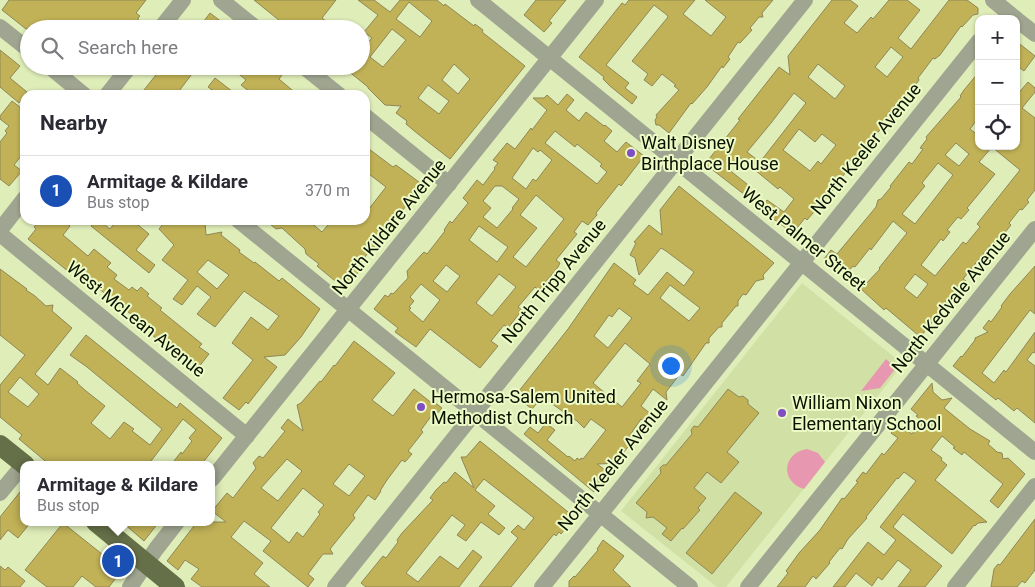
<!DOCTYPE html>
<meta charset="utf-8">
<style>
:root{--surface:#fff;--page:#f2f2f3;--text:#2b2b33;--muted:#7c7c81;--line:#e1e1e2;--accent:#804dc5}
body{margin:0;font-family:Roboto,sans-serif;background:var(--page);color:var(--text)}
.controls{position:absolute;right:15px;top:15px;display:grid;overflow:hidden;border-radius:10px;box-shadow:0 1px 4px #0004}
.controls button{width:45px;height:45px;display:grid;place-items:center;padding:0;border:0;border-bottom:1px solid var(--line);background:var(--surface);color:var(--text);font:25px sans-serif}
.you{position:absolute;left:670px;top:365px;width:18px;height:18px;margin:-12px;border:4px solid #fff;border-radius:50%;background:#1a73e8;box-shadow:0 0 0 8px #1a73e833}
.badge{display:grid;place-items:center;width:32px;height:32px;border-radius:50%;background:var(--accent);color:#fff;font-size:16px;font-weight:700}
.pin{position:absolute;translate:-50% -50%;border:2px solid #fff;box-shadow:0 1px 5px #0006}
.popup{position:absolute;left:20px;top:461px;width:195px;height:65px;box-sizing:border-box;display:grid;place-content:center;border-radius:10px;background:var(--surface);filter:drop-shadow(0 1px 4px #0005);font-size:16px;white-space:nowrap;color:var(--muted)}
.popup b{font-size:19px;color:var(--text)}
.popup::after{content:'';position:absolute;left:50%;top:100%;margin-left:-10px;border:10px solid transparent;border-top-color:var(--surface)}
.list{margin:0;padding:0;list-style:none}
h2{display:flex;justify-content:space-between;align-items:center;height:65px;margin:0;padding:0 20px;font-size:21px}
h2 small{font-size:16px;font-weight:400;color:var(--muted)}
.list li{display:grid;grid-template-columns:32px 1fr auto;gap:15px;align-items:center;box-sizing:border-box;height:70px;padding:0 20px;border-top:1px solid var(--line)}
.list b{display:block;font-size:19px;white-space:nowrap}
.list p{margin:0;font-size:16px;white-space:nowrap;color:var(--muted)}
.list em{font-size:16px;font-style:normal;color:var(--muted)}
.icon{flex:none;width:28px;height:28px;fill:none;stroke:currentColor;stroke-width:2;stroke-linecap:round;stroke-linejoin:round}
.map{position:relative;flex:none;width:1035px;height:587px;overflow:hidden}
.search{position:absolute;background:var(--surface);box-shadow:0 1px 4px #0004;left:20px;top:20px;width:350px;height:55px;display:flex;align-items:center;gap:12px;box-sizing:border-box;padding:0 18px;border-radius:28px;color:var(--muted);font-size:19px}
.panel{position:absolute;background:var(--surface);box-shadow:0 1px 4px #0004;left:20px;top:90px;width:350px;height:135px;border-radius:15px}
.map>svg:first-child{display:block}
</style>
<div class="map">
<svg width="1035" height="587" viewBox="0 0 1035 587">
<rect width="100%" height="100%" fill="#dfedb9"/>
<!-- built -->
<path fill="#d1e1a5" d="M 802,283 L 903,364 L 726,587 L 717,587 L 621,511 Z"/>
<!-- green -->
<g fill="#e797af">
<path d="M 886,359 L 896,368 L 880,388 L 861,391 Z"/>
<path d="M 807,449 L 818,453 L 825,462 L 804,489 C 780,482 782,453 807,449 Z"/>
</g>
<!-- building -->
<g fill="#c1b257" stroke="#8f8755" fill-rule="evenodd">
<path d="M 9,0 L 146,0 L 136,13 L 140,16 L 138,18 L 139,23 L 129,22 L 124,29 L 26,29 L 2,10 Z"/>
<path d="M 254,0 L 336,0 L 322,18 L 336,29 L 292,29 L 280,21 Z"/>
<path d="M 358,0 L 374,0 L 390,12 L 400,0 L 437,0 L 444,6 L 445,4 L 474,26 L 475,24 L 483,30 L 482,32 L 525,66 L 450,159 L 418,134 L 406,124 L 407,121 L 396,113 L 401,106 L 385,105 L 368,88 L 368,87 L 342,66 L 361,66 L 361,50 L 372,38 L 364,32 L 378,15 ZM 409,2 L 432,21 L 420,37 L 396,19 ZM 392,29 L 406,40 L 383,67 L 370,57 ZM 454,64 L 470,79 L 458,94 L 442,80 ZM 428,85 L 449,101 L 439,114 L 418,98 Z"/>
<path d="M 536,0 L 566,0 L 549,21 L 552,23 L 544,32 L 524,15 Z"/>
<path d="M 629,0 L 695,0 L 683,14 L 711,36 L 726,17 L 705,0 L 773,0 L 762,13 L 763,17 L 759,17 L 750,28 L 752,30 L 740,43 L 738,42 L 728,57 L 730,59 L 723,68 L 722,66 L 707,87 L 692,104 L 691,103 L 669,133 L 659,125 L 656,125 L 655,120 L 657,117 L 656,115 L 679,90 L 674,86 L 676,85 L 662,74 L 652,86 L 644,80 L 648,74 L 632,61 L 668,17 L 667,15 L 654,5 L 606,65 L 629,83 L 625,88 L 637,97 L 632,104 L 610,86 L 603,79 L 604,77 L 579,57 L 622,3 L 625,5 Z"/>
<path d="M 832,0 L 850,0 L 858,6 L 844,23 L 857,33 L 871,17 L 873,19 L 889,0 L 907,0 L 920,10 L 898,38 L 911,49 L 949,0 L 967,0 L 978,8 L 978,14 L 973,15 L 962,27 L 961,26 L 940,55 L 935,59 L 933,58 L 918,78 L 919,80 L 909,94 L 902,102 L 899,100 L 883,120 L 885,123 L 879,131 L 864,149 L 856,157 L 853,157 L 845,168 L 847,170 L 834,189 L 807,220 L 805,218 L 793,233 L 772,218 L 772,216 L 761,207 L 767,200 L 784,212 L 794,199 L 780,187 L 778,189 L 738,156 L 728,169 L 752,188 L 745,195 L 705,164 L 740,120 L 738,119 L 779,67 L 790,75 L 788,56 ZM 891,47 L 903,57 L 887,77 L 875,67 ZM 818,64 L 845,86 L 835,99 L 808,77 ZM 794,93 L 806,103 L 760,162 L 747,152 L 771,123 ZM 799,129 L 815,142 L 822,134 L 836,145 L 821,164 L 818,161 L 810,171 L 783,150 Z"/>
<path d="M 210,13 L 231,29 L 198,29 Z"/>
<path d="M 1016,41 L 1035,56 L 1024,71 L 1016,65 Z"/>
<path d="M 0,50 L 20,66 L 10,78 L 27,92 L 19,103 L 0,87 Z"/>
<path d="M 163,66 L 198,66 L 176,95 L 140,95 Z"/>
<path d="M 229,66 L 270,66 L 282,75 L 279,79 L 298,95 L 254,95 L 241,85 L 246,80 Z"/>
<path d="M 979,72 L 979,117 L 970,129 L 979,136 L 979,146 L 1016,146 L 1016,96 L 1028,82 L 1035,88 L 1035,92 L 1022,108 L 1035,118 L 1035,190 L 1027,200 L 1029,202 L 1022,210 L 1020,209 L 1009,223 L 1011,225 L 995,245 L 992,243 L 963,279 L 966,281 L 958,290 L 956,288 L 945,302 L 947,304 L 921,336 L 918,334 L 918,335 L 886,308 L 884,310 L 861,289 L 880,269 L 879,268 L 907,233 L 893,221 L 871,250 L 870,248 L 855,267 L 853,266 L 845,275 L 824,259 L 831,250 L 837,254 L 876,207 L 878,200 L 881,199 L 891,187 L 890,186 L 909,162 L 912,164 L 923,149 L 920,148 L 927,139 L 926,137 L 961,97 L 960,96 L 964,90 ZM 956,143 L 969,154 L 959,166 L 945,155 ZM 992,147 L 1020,170 L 977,224 L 980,227 L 966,244 L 963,242 L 935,276 L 921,265 L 941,239 L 943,241 L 950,232 L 947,230 L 958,217 L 961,219 L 969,210 L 967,208 L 995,174 L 979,162 ZM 938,163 L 953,175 L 915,224 L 902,214 L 925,186 L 922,183 ZM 915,274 L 928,284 L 917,298 L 904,288 Z"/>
<path d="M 215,78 L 237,95 L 219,95 L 208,87 Z"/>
<path d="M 567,94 L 574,100 L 566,110 L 579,121 L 586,112 L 604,126 L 605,125 L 612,131 L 604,141 L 617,152 L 626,142 L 644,156 L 621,186 L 619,184 L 596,213 L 597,215 L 588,225 L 582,221 L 574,232 L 577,234 L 556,260 L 560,263 L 558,267 L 539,290 L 535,287 L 518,307 L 522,310 L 508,328 L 504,325 L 491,341 L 498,346 L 480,368 L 430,329 L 416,347 L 395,332 L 398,328 L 374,309 L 385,295 L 388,297 L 391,293 L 393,294 L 408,278 L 407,271 L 421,255 L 424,252 L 427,254 L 445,231 L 444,230 L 450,221 L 452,223 L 468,203 L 463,198 L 477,180 L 483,185 L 495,169 L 494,168 L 498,163 L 493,160 L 507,143 L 515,149 L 531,128 L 532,130 L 547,110 L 533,98 L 544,98 L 547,95 L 558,105 ZM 555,131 L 575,147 L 577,144 L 602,164 L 600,166 L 607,172 L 597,184 L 545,143 ZM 533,148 L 538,152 L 540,150 L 552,160 L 536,181 L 533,179 L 526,189 L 512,178 ZM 495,186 L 502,186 L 519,199 L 512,208 L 513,209 L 497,228 L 483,217 L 491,208 L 483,201 ZM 536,195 L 564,219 L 526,267 L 513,257 L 537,228 L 520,215 ZM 479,226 L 508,247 L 497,262 L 469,240 ZM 446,265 L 460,276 L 447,292 L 433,281 ZM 499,274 L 516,287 L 492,316 L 476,303 ZM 421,284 L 440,300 L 423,322 L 409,310 L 411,308 L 409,307 L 414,301 L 410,297 Z"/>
<path d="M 12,101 L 25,111 L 25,151 L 14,165 L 22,171 L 9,186 L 0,179 L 0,142 L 7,133 L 5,131 L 9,126 L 0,119 L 0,116 Z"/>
<path d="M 365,146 L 393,167 L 396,165 L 423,185 L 380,238 L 381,239 L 374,247 L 373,246 L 357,268 L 360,270 L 347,286 L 342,282 L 340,285 L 317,266 L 319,264 L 306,254 L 305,249 L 282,228 L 276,229 L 265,220 L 308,220 L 322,232 L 332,220 L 357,220 L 359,222 L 365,220 L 365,214 L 386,187 L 365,171 Z"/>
<path d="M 679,186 L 774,263 L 763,275 L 764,279 L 756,281 L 746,295 L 743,294 L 738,301 L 738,306 L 736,306 L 722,323 L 722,327 L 719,327 L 709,338 L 709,343 L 706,343 L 683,376 L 680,374 L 666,392 L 667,400 L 653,389 L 641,406 L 652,415 L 646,423 L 641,419 L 630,435 L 631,436 L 628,439 L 632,442 L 623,453 L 624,454 L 622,457 L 624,463 L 597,464 L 609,473 L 594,492 L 524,434 L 530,427 L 538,433 L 546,423 L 555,430 L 547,440 L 568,457 L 569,456 L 575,461 L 577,458 L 580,460 L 581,458 L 583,459 L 606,430 L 591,419 L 584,428 L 577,421 L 542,397 L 532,409 L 515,396 L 568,329 L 614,263 L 636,280 L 633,284 L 648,295 L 667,272 L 684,286 L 694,272 L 666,251 L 661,248 L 639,275 L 635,258 L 630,255 L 636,243 L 634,242 L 649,225 L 662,235 L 660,210 ZM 670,285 L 700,308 L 689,321 L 660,298 ZM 619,308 L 632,318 L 608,348 L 594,336 L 609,315 L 612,317 ZM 625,343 L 650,364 L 637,381 L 641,383 L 622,407 L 593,383 Z"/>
<path d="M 39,220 L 62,220 L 70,226 L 63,235 L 88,256 L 94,249 L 111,263 L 107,267 L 117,275 L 114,279 L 129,290 L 132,287 L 137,291 L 141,287 L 149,294 L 147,296 L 162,308 L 160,310 L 202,344 L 199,347 L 209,354 L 198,368 L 188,360 L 187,362 L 135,322 L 137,319 L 93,284 L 80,275 L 79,277 L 70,270 L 69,272 L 28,239 L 36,229 L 34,227 Z"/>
<path d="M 96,220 L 99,220 L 110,229 L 117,220 L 132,220 L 149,234 L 136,250 L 155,265 L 149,273 L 91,226 Z"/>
<path d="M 166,220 L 202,220 L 205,222 L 206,235 L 222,232 L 221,235 L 240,250 L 239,252 L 254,263 L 255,262 L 279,281 L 282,278 L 320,309 L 301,337 L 285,355 L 264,357 L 277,367 L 248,404 L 246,402 L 239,410 L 223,398 L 253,360 L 232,343 L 251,317 L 268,330 L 279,316 L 244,291 L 215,327 L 197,314 L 211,297 L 197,286 L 182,305 L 173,299 L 188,280 L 162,260 L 174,245 L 159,229 ZM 208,260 L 229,275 L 217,289 L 197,272 Z"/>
<path d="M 1035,266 L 1035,314 L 1030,310 L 982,373 L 994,383 L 1004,370 L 1006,372 L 1035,332 L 1035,353 L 1033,352 L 1027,360 L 1035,366 L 1035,423 L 1017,408 L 1014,411 L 998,398 L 996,400 L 953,366 L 961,356 L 962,357 L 975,340 L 975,338 L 988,332 L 983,328 L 989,320 L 991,322 L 1002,307 L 1001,306 L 1010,294 Z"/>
<path d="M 0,269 L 27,289 L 26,290 L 35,296 L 46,306 L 53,305 L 52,311 L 72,328 L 35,374 L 48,385 L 60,368 L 78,382 L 77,383 L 86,391 L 105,406 L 91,423 L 110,439 L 124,422 L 134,429 L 132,431 L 150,445 L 162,429 L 87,367 L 70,355 L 86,335 L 159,394 L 177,408 L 180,403 L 222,438 L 201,465 L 179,465 L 174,461 L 181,452 L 182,454 L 192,441 L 189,438 L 196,430 L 183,419 L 148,465 L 50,465 L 19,439 L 22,435 L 0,417 L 0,385 L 25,355 L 0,335 ZM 20,377 L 39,394 L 28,407 L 8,392 Z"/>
<path d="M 354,341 L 395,373 L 372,400 L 393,416 L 414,389 L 433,404 L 434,402 L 442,408 L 434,417 L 432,415 L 421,430 L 423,432 L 408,451 L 412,454 L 405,462 L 402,460 L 387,480 L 380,491 L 381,491 L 375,500 L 368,495 L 353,515 L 355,518 L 330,549 L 333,554 L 323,554 L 308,574 L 314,579 L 308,587 L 263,551 L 271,541 L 244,521 L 231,537 L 263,563 L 254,574 L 270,587 L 202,587 L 191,579 L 199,569 L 185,560 L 178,570 L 167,561 L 197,522 L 226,522 L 212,511 L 227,493 L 233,498 L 256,468 L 253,463 L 259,456 L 263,458 L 285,431 L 281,428 L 288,419 L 303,431 L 297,405 L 301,403 L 320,381 L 321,382 L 334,365 L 335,366 ZM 287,459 L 302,471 L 278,501 L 261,488 ZM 349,464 L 365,476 L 349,496 L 333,484 ZM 303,488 L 324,505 L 318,512 L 320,514 L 303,537 L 297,532 L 289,543 L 271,528 Z"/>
<path d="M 932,383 L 933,392 L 942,400 L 952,398 L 944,408 L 970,429 L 990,441 L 988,444 L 997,452 L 1002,453 L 1003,459 L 1008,458 L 1025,474 L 998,508 L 990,501 L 1003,484 L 964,452 L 962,455 L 953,448 L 955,447 L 942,436 L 931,450 L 942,458 L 941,460 L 947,465 L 935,480 L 987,522 L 978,523 L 975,526 L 974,525 L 952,554 L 903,514 L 893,527 L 942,566 L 925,587 L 898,587 L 911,570 L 898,560 L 882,580 L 878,577 L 872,586 L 856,573 L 845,587 L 833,587 L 868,542 L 884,555 L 896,540 L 880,527 L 916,481 L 904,472 L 898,479 L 897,478 L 866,517 L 867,518 L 848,539 L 842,549 L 840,548 L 829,562 L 830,563 L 816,579 L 813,576 L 805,587 L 777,587 L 788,573 L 786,571 L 799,553 L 820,530 L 842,498 L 844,499 L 858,482 L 856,481 L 863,472 L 866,474 L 882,453 L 884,455 L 898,438 L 891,433 L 898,424 L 912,434 L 922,421 L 916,416 L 918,415 L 911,409 Z"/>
<path d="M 728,389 L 739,397 L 743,396 L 748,400 L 748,404 L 759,413 L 727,452 L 739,462 L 721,483 L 707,472 L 694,488 L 706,498 L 698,508 L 700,510 L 683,529 L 682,528 L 671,541 L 662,534 L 667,528 L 653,517 L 646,518 L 647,512 L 636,503 L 661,473 L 660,468 L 663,465 L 666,465 L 692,434 L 691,430 L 694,426 L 698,427 Z"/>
<path d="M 480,441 L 573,516 L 570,520 L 571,521 L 561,534 L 559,532 L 556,536 L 554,534 L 511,587 L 479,587 L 518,538 L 511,532 L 518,525 L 524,530 L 534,518 L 484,479 L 475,490 L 495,506 L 488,514 L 505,528 L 499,535 L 481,522 L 466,541 L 457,535 L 465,525 L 452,515 L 406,573 L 418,582 L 440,556 L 458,569 L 473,550 L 482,557 L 459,587 L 366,587 L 361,583 L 383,556 L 386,558 L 398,542 L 397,540 L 402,533 L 433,500 L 430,498 L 436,490 L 444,482 L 446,483 L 455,472 L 474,488 L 461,457 L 466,457 Z"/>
<path d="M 24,487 L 24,522 L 31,522 L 18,538 L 8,530 L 0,540 L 0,517 Z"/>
<path d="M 735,492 L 762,513 L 712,574 L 686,553 Z"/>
<path d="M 1035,519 L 1035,570 L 1025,583 L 1022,581 L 1017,587 L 991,587 L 994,569 L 998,564 L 1000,565 Z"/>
<path d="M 122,522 L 159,522 L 144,541 Z"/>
<path d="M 63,523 L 122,570 L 109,587 L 96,587 L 82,576 L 73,587 L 47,587 L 25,570 Z"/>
<path d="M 603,540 L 624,556 L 613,570 L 631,587 L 569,587 L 569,581 L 574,576 L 575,577 L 598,550 L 597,549 Z"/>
<path d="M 0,566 L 5,570 L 8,567 L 25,581 L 20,587 L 0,587 Z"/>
</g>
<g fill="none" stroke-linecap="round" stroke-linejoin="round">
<!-- minor -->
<g stroke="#9fa590" stroke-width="16">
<path d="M 221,0 L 257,29"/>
<path d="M 478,0 L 1035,452"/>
<path d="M 993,0 L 1016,19"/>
<path d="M 1016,19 L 1035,34"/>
<path d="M 0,27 L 29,50"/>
<path d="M 160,29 L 183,0"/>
<path d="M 49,66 L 84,95"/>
<path d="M 303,66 L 339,95"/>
<path d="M 107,95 L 130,66"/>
<path d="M 365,116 L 449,184"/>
<path d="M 238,220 L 690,587"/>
<path d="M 0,230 L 25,198"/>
<path d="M 0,234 L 247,436"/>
<path d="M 212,479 L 596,0"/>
<path d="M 0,493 L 24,464"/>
<path d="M 130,587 L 156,549 L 177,522"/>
<path d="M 335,587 L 805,0"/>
<path d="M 542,587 L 979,41"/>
<path d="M 748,587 L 1035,229"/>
<path d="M 955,587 L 1035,486"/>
</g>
<!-- major -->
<g stroke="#667048" stroke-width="20">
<path d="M 0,445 L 25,465"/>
<path d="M 96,522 L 175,587"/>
</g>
</g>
<!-- markers -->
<g fill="#804dc5" stroke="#ecfac5" stroke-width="2">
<circle cx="631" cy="153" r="5"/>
<circle cx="421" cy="407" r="5"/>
<circle cx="782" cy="413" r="5"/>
</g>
<g text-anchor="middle" stroke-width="4" stroke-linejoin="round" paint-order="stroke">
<!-- poi labels -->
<g font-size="18" fill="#0c1001" stroke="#ecfac5" text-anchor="start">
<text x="641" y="149">Walt Disney<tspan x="641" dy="21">Birthplace House</tspan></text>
<text x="431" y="403">Hermosa-Salem United<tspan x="431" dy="21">Methodist Church</tspan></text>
<text x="792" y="409">William Nixon<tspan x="792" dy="21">Elementary School</tspan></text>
</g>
<!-- street labels -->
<g font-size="18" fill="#0c1001" stroke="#ecfac5">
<text transform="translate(866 149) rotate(-51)" y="6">North Keeler Avenue</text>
<text transform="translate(389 227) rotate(-51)" y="6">North Kildare Avenue</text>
<text transform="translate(804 239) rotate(39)" y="6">West Palmer Street</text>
<text transform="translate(554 281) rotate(-51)" y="6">North Tripp Avenue</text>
<text transform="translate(951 302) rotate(-51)" y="6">North Kedvale Avenue</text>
<text transform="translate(136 319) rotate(39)" y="6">West McLean Avenue</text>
<text transform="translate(613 465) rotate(-51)" y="6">North Keeler Avenue</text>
</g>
</g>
</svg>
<div class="controls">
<button>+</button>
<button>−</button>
<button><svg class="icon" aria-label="locate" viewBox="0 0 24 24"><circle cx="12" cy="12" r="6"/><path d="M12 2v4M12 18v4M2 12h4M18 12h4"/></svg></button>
</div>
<div class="you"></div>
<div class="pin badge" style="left:118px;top:561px;background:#1a4fb4">1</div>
<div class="popup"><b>Armitage &amp; Kildare</b>Bus stop</div>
<div class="search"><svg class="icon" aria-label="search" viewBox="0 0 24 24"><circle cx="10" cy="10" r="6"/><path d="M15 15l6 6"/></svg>Search here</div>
<section class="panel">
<h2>Nearby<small></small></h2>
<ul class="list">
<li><span class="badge" style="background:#1a4fb4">1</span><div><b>Armitage &amp; Kildare</b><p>Bus stop</p></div><em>370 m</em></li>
</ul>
</section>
</div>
